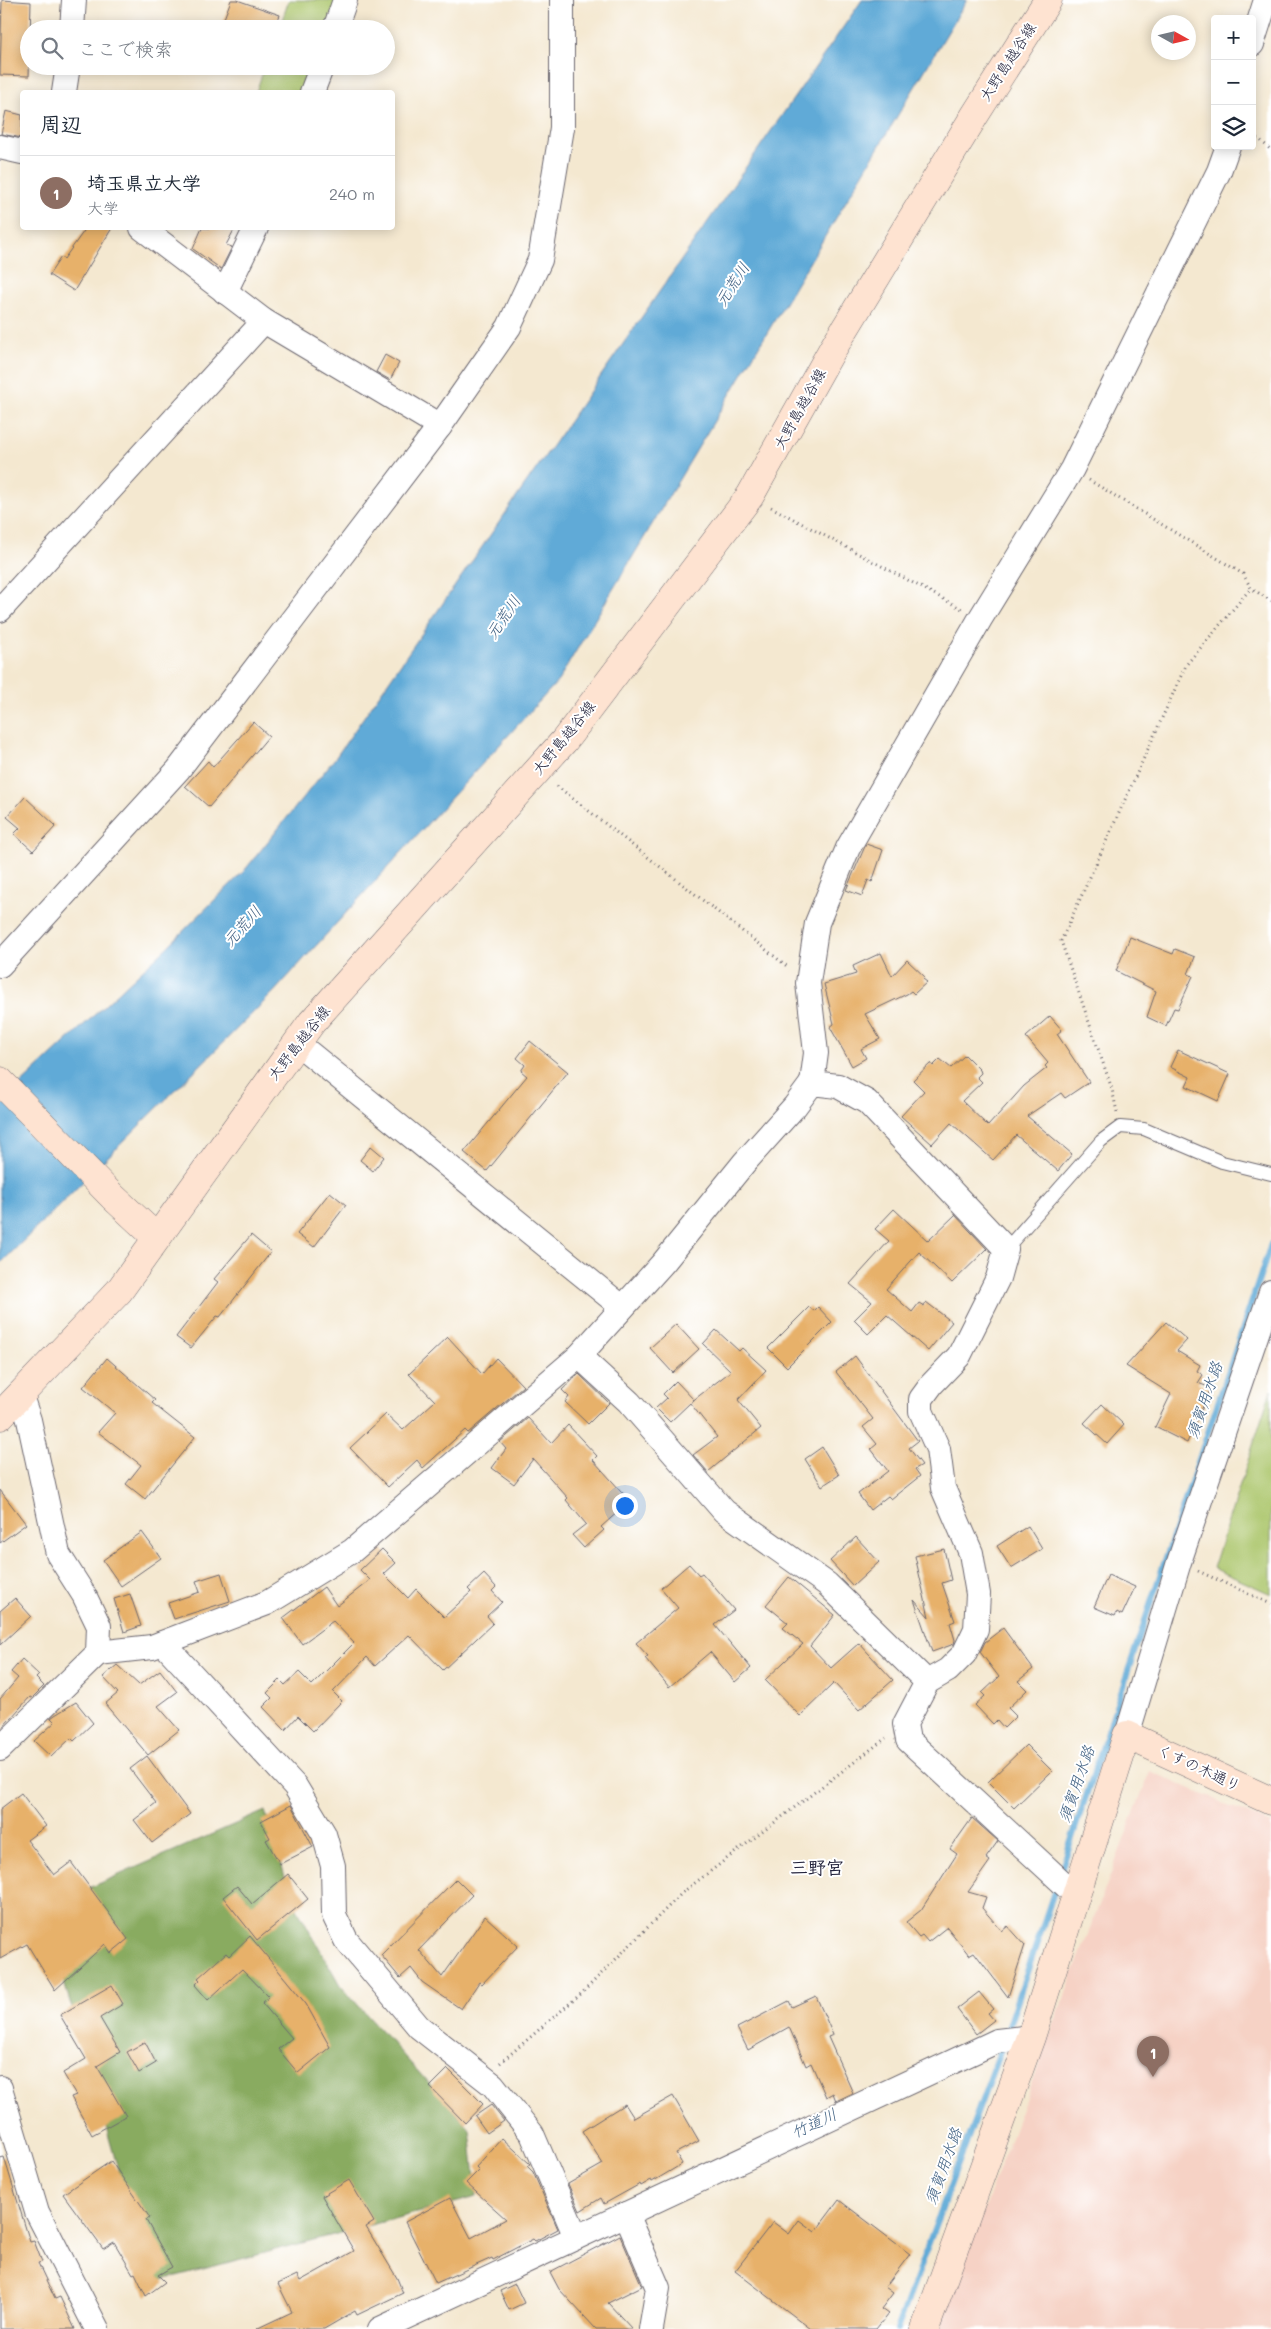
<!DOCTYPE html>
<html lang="ja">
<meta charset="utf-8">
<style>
:root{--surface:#fff;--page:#f6f6f7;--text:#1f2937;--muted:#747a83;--line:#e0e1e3;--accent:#b45309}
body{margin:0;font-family:Mali,"Klee One",sans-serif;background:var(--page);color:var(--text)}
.controls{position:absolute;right:15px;top:15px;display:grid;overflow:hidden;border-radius:5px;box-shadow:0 2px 12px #0003}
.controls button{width:45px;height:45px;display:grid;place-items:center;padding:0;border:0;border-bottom:1px solid var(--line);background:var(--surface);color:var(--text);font:25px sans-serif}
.compass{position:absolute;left:1151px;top:15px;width:45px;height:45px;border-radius:50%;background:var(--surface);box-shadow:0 2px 12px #0003;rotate:98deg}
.you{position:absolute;left:624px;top:1505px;width:18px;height:18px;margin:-12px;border:4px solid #fff;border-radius:50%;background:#1a73e8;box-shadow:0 0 0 8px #1a73e833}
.badge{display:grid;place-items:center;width:32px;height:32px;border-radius:50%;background:var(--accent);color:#fff;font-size:16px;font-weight:700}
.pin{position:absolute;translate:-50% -41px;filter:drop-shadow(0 1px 2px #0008)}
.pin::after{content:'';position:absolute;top:26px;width:18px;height:15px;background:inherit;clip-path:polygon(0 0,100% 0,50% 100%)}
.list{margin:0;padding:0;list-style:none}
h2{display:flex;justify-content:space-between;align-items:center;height:65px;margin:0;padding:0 20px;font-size:21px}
h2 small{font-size:16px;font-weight:400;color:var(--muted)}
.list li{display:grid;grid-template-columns:32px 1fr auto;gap:15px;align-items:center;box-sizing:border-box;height:75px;padding:0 20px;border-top:1px solid var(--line)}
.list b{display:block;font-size:19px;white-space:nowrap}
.list p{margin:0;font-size:16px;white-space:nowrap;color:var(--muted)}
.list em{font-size:16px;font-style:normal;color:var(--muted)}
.icon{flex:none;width:28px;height:28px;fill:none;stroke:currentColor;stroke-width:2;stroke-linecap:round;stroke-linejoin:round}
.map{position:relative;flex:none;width:1271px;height:2329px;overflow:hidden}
.search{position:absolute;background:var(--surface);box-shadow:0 2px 12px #0003;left:20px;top:20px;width:375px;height:55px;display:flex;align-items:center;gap:12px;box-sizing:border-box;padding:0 18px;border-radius:28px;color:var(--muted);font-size:19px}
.panel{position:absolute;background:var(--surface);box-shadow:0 2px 12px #0003;left:20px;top:90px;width:375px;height:140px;border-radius:5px}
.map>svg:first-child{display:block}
</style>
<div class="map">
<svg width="1271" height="2329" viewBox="0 0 1271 2329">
<rect width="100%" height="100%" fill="#fff"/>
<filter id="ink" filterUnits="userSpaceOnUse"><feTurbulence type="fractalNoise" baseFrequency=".02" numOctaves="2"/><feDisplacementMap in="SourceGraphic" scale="10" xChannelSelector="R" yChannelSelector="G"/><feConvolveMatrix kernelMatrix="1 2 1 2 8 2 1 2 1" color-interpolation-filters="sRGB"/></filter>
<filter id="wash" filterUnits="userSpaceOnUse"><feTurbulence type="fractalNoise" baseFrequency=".0096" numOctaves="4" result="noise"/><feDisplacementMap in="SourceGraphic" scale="20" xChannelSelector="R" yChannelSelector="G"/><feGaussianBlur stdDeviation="1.12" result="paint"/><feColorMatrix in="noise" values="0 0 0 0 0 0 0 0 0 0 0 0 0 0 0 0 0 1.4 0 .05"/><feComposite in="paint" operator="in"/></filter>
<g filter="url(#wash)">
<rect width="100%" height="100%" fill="#f4e8d0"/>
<!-- built -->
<path fill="#f6d2c5" d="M 1150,1771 L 1271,1824 L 1271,2329 L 938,2329 Z"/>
<!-- green -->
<g fill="#acc66c" stroke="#677454">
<path d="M 289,0 L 338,0 L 327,29 L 279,29 Z"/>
<path d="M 265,66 L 313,66 L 304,92 L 256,92 Z"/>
<path d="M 1271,1390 L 1271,1594 L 1213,1568 Z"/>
</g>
<!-- forest -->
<path fill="#89ab60" stroke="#56664e" d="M 265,1811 L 292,1899 L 340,1985 L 470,2129 L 477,2197 L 150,2283 L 77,2024 L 41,1909 Z"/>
<!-- water -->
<path fill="#60aad7" stroke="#416689" d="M 862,0 L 967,0 L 558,681 L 272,994 L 0,1264 L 0,1103 L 164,950 L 244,871 L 336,757 Z"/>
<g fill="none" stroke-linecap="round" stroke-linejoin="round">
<!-- stream -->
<g stroke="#60aad7" stroke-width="6">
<path d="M 1060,1874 L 1271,1244"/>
<path d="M 1006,2035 L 1057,1883"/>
<path d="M 897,2329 L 1002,2046"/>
</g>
</g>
<g id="blocks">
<!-- building -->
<g fill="#e7b16b">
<path d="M 2,0 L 31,2 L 29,76 L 0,75 Z"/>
<path d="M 231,0 L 237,0 L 280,15 L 274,29 L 264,29 L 245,22 L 243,29 L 220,29 Z"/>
<path d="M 6,111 L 22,115 L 22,138 L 1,134 Z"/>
<path d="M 86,228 L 112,228 L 74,291 L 49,275 L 61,257 L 64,259 Z"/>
<path d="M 202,228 L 235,228 L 226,245 L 232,247 L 221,269 L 193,249 Z"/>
<path d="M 385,355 L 399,363 L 390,380 L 376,372 Z"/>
<path d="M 253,722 L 269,736 L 209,807 L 185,786 L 208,761 L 213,767 Z"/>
<path d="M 25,797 L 56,826 L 33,851 L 14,834 L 20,828 L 7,817 Z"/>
<path d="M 866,844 L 883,850 L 872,882 L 868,880 L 862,896 L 846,890 Z"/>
<path d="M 1130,937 L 1173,954 L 1175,949 L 1195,957 L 1188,974 L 1193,976 L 1178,1009 L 1174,1008 L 1166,1026 L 1147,1017 L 1156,991 L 1116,971 Z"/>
<path d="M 881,953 L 892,976 L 907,960 L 925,977 L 923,979 L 927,982 L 914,994 L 911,991 L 907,994 L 865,1014 L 880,1039 L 861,1049 L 866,1058 L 852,1066 L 830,1027 L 834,1024 L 824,984 L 856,974 L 853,966 Z"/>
<path d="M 1050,1016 L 1062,1030 L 1057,1034 L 1089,1082 L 1065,1098 L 1061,1093 L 1027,1116 L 1072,1154 L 1058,1171 L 1016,1135 L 993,1160 L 951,1123 L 932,1144 L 901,1116 L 924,1091 L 913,1080 L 931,1063 L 933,1066 L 940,1059 L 951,1068 L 965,1055 L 980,1070 L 981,1073 L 977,1077 L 982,1082 L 962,1101 L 988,1126 L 1024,1086 L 1047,1068 L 1045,1066 L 1048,1063 L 1026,1037 Z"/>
<path d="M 530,1041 L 568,1072 L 487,1171 L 464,1152 L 527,1076 L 521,1071 L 525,1065 L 517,1058 Z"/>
<path d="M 1178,1050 L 1230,1074 L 1218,1101 L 1186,1086 L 1190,1077 L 1170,1067 Z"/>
<path d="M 371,1146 L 384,1157 L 373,1171 L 360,1160 Z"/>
<path d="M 330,1192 L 346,1205 L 314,1247 L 297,1234 Z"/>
<path d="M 894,1209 L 928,1241 L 955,1215 L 987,1249 L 952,1283 L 919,1252 L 886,1289 L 912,1312 L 919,1303 L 924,1306 L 926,1302 L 952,1322 L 928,1351 L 887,1315 L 868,1334 L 854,1320 L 872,1302 L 850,1284 L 889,1241 L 875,1229 Z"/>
<path d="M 251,1235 L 271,1252 L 220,1317 L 217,1316 L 191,1348 L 176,1337 L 218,1282 L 214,1279 Z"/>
<path d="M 809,1307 L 814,1311 L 818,1307 L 832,1322 L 787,1367 L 768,1348 Z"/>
<path d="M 1166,1322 L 1187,1340 L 1177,1351 L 1200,1365 L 1197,1371 L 1203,1375 L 1198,1383 L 1211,1388 L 1187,1443 L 1155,1427 L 1171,1394 L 1126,1366 Z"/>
<path d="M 676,1324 L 699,1349 L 673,1373 L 650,1348 Z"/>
<path d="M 716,1330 L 739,1351 L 742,1348 L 766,1370 L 738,1400 L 761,1428 L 708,1472 L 693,1455 L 717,1437 L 690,1403 L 670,1422 L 656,1408 L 667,1398 L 663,1394 L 676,1381 L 694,1400 L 691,1402 L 731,1371 L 703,1344 Z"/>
<path d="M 448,1337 L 482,1374 L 496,1358 L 523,1386 L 468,1433 L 465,1430 L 423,1468 L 417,1460 L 388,1487 L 350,1448 L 386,1414 L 403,1430 L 435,1401 L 409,1374 Z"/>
<path d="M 855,1356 L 918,1441 L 909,1448 L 922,1465 L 915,1469 L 920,1476 L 891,1499 L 888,1496 L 870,1510 L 858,1494 L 888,1471 L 871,1449 L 877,1444 L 863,1427 L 873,1419 L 836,1372 Z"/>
<path d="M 107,1358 L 155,1400 L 152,1403 L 195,1437 L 145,1499 L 126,1484 L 141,1465 L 98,1432 L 115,1413 L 83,1387 Z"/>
<path d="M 579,1374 L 609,1403 L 588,1424 L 565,1402 L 569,1397 L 562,1390 Z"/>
<path d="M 1102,1404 L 1124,1425 L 1107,1444 L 1084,1423 Z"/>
<path d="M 528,1418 L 551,1443 L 568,1425 L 597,1456 L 593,1460 L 630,1501 L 601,1527 L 604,1530 L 584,1548 L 572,1535 L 586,1524 L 566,1500 L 568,1498 L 533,1459 L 514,1484 L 492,1468 L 506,1449 L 500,1442 Z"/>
<path d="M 822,1447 L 839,1475 L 822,1486 L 805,1459 Z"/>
<path d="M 0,1490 L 26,1524 L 0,1543 Z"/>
<path d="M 1028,1526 L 1042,1549 L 1011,1568 L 997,1546 Z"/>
<path d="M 142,1532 L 161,1558 L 121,1586 L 103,1560 Z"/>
<path d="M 856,1537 L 879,1562 L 853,1586 L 830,1561 Z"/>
<path d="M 382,1549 L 396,1563 L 384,1574 L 408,1598 L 416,1589 L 444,1617 L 471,1592 L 468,1589 L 484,1574 L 496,1587 L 492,1591 L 502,1602 L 487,1616 L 493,1623 L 443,1670 L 409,1635 L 375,1666 L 367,1657 L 333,1692 L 342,1701 L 313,1731 L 298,1716 L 285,1730 L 263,1707 L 272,1698 L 267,1693 L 280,1680 L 285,1685 L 299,1672 L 312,1685 L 354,1643 L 333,1621 L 302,1644 L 283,1618 L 324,1587 L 337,1606 L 370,1580 L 360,1570 Z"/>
<path d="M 944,1549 L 951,1580 L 942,1583 L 955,1621 L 950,1623 L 955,1640 L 954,1644 L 932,1652 L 914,1600 L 929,1617 L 915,1556 Z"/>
<path d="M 689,1564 L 699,1575 L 702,1573 L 734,1610 L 715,1625 L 751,1668 L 735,1682 L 710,1652 L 669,1687 L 645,1658 L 648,1656 L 636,1643 L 678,1608 L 661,1588 Z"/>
<path d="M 221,1573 L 230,1601 L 174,1619 L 168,1603 L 200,1592 L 196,1581 Z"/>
<path d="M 1108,1575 L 1135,1587 L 1122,1615 L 1117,1612 L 1115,1616 L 1094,1607 Z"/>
<path d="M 789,1577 L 835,1615 L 810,1646 L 831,1668 L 859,1643 L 893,1680 L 859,1710 L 834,1683 L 800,1716 L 765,1680 L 803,1644 L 783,1628 L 788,1623 L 766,1605 Z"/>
<path d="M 130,1594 L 141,1626 L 124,1632 L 114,1599 Z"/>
<path d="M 15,1598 L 31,1616 L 0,1645 L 0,1611 Z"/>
<path d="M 1003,1628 L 1033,1669 L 1018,1681 L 1027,1690 L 1008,1708 L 1016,1716 L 1004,1728 L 997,1720 L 993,1724 L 975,1705 L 985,1696 L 982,1693 L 999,1677 L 980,1652 L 985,1642 Z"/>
<path d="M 22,1659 L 39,1675 L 36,1678 L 44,1686 L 32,1698 L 30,1697 L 0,1730 L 0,1699 L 18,1678 L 11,1672 Z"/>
<path d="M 117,1665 L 139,1685 L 160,1670 L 177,1692 L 158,1706 L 179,1730 L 148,1755 L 105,1704 L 118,1693 L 103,1677 Z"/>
<path d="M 76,1702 L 93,1723 L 74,1741 L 71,1738 L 51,1757 L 34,1741 L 55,1722 L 51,1718 L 55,1715 Z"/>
<path d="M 1026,1745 L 1052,1771 L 1014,1808 L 988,1782 Z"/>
<path d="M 147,1756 L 190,1814 L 152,1843 L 134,1820 L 156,1803 L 130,1769 Z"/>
<path d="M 21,1793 L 46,1826 L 27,1840 L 54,1875 L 71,1862 L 128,1939 L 111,1953 L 105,1944 L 55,1990 L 27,1944 L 0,1959 L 0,1809 Z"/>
<path d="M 291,1805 L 313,1847 L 280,1864 L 266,1840 L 270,1838 L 261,1821 Z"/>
<path d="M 972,1818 L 998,1841 L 986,1858 L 990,1861 L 968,1892 L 986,1897 L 982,1908 L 1002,1931 L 1008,1926 L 1025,1945 L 1008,1997 L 974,1952 L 969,1955 L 947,1927 L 928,1942 L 922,1935 L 919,1937 L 906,1922 L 921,1910 L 957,1854 L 950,1849 Z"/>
<path d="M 288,1874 L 308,1899 L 257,1940 L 223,1897 L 237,1886 L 252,1904 Z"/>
<path d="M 456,1879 L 472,1895 L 419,1950 L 442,1977 L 485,1916 L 518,1946 L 482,1984 L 479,1982 L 461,2009 L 422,1982 L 411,1968 L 400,1978 L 381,1955 Z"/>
<path d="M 250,1936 L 306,2004 L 330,2047 L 298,2073 L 278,2049 L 292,2038 L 262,2003 L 269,1997 L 242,1969 L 208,2000 L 195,1985 L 200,1980 L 198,1978 L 226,1953 L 229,1956 Z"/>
<path d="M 112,1985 L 123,2004 L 100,2018 L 120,2052 L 97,2066 L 126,2116 L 92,2135 L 71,2097 L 76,2095 L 63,2073 L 86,2059 L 60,2015 Z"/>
<path d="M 979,1992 L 993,2009 L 988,2013 L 994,2020 L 976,2034 L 957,2009 Z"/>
<path d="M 816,1996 L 833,2035 L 828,2037 L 853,2093 L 836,2101 L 833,2093 L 826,2097 L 811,2063 L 806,2066 L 789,2027 L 748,2050 L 737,2028 L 789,2001 L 792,2007 Z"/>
<path d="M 145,2042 L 156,2063 L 139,2073 L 127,2052 Z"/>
<path d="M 448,2069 L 483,2104 L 465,2123 L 430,2087 Z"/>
<path d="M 673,2096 L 699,2141 L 676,2153 L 682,2164 L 652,2182 L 651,2180 L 641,2186 L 640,2184 L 604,2204 L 601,2198 L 580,2211 L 568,2184 L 603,2164 L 582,2131 L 625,2104 L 634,2118 Z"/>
<path d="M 491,2105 L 504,2121 L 487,2133 L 475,2116 Z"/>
<path d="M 502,2138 L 530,2164 L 527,2166 L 533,2172 L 558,2229 L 535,2241 L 533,2239 L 493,2260 L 492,2258 L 436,2283 L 405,2222 L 450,2198 L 471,2238 L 506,2219 L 466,2183 L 479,2170 L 476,2167 Z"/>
<path d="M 4,2157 L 30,2242 L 34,2241 L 42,2262 L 38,2263 L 55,2299 L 60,2297 L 75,2329 L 0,2329 L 0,2158 Z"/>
<path d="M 111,2161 L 150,2218 L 146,2220 L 172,2267 L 158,2275 L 165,2282 L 146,2296 L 135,2273 L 133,2274 L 114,2242 L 103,2249 L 63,2194 Z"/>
<path d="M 349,2180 L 374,2222 L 366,2227 L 397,2278 L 403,2293 L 357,2315 L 355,2311 L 324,2329 L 256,2329 L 292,2312 L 278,2284 L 297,2275 L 300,2281 L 354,2251 L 322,2196 Z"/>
<path d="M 839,2200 L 910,2254 L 885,2287 L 893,2293 L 881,2309 L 888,2314 L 876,2329 L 811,2329 L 735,2271 L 773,2222 L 789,2234 L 799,2220 L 815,2232 Z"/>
<path d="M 620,2235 L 642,2286 L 608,2303 L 632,2329 L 596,2329 L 559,2289 L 550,2272 Z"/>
<path d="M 515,2284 L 524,2303 L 509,2310 L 500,2291 Z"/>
</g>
</g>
</g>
<g filter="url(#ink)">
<use href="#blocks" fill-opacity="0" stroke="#6c676f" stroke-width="1"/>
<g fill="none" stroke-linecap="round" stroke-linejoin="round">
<!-- lane casing -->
<g stroke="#6c676f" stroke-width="14">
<path id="lane" d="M 1006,1249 L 1101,1141 L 1120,1127 L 1144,1129 L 1222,1162 L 1271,1174"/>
</g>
<!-- street casing -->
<g stroke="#6c676f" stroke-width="26">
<g id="street">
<path d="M 72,29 L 74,0"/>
<path d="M 335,29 L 345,0"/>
<path d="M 1252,44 L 1266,0"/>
<path d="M 64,92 L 68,66"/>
<path d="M 312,92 L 322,66"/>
<path d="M 0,147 L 22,152"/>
<path d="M 142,228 L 264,321 L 440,426"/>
<path d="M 225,292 L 256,228"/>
<path d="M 0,610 L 264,321"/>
<path d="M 0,965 L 178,770 L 440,426 L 509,327 L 540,260 L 562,128 L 562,0"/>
<path d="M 297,1043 L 622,1307"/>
<path d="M 812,1083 L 816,1053 L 808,983 L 817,923 L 848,848 L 980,619 L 1072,469 L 1219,171 L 1228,146"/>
<path d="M 579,1356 L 629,1402 L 724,1511 L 827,1584 L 927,1682 L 905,1724 L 908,1740 L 1077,1896"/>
<path d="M 163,1643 L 295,1786 L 324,1834 L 333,1866 L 334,1915 L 346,1940 L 419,2027 L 493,2085 L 532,2134 L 576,2237"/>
<path d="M 98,1653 L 152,1647 L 267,1603 L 352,1551 L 579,1356 L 663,1263 L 744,1163 L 795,1106 L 812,1083 L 838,1086 L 867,1102 L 1006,1249 L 998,1278 L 959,1356 L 932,1384 L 921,1399 L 921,1411 L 938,1449 L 943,1488 L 971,1553 L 978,1594 L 976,1629 L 964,1654 L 948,1670 L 927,1682"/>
<path d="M 1127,1735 L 1179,1562 L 1271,1292"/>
<path d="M 0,1749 L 98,1653 L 99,1626 L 84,1595 L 58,1554 L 29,1420 L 21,1396"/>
<path d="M 0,2088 L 37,2212 L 97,2329"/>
<path d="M 626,2214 L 658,2288 L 651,2329"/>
<path d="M 380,2329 L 997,2041 L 1031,2037"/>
</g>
</g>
<!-- secondary casing -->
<g stroke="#6c676f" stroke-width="29">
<g id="secondary">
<path d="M 0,1081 L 113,1197 L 156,1237"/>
<path d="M 0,1416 L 119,1291 L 312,1022 L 564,741 L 750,496 L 832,350 L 975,115 L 1048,0"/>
<path d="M 925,2329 L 1031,2037 L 1127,1735 L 1271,1801"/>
</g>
</g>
<!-- path -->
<g stroke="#6c676f" stroke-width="3" stroke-dasharray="1 4" stroke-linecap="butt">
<path d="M 1252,137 L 1259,139 L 1271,150"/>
<path d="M 1089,480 L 1243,574 L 1251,588 L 1271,601"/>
<path d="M 771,507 L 962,609"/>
<path d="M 557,786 L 788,967"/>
<path d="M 1117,1112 L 1112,1089 L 1061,941 L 1186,665 L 1251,588"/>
<path d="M 1198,1571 L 1271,1604"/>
<path d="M 500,2063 L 582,1993 L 683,1892 L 886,1738"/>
</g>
<!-- lane -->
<use href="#lane" stroke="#fff" stroke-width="12"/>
<!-- street -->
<use href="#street" stroke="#fff" stroke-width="24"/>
<!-- secondary -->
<use href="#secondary" stroke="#fee3d1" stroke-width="28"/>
</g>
</g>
<g text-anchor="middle" stroke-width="4" stroke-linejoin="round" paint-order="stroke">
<!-- street labels -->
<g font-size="15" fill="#22223b" stroke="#fff">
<text transform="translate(1008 62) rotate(-57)" y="5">大野島越谷線</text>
<text transform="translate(800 409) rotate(-61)" y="5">大野島越谷線</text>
<text transform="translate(564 738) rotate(-51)" y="5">大野島越谷線</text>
<text transform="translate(299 1043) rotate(-52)" y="5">大野島越谷線</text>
<text transform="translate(1199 1768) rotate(25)" y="5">くすの木通り</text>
</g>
<!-- water labels -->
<g font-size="16" font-style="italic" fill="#3e5f81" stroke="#fff">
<text transform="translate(732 284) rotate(-57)" y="6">元荒川</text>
<text transform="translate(503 617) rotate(-56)" y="6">元荒川</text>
<text transform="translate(242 926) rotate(-48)" y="6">元荒川</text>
<text transform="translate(1204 1400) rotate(-71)" y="6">須賀用水路</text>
<text transform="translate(1076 1784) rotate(-71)" y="6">須賀用水路</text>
<text transform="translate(814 2123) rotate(-25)" y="6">竹道川</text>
<text transform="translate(943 2166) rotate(-70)" y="6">須賀用水路</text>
</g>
<!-- quarter labels -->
<g font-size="18" font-weight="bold" fill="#22223b" stroke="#fff">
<text x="817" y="1874">三野宮</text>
</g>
</g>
</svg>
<div class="controls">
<button>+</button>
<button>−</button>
<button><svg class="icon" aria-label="layers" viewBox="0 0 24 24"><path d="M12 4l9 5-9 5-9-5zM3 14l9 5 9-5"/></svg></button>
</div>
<svg class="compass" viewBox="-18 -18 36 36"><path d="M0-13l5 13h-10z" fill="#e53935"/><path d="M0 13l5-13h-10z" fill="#747a83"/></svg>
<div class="you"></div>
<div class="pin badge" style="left:1153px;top:2077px;background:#8d6e63">1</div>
<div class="search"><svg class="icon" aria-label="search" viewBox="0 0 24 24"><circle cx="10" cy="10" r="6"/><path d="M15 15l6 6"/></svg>ここで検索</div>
<section class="panel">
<h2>周辺<small></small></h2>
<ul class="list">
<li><span class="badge" style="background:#8d6e63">1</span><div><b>埼玉県立大学</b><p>大学</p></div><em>240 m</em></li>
</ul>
</section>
</div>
